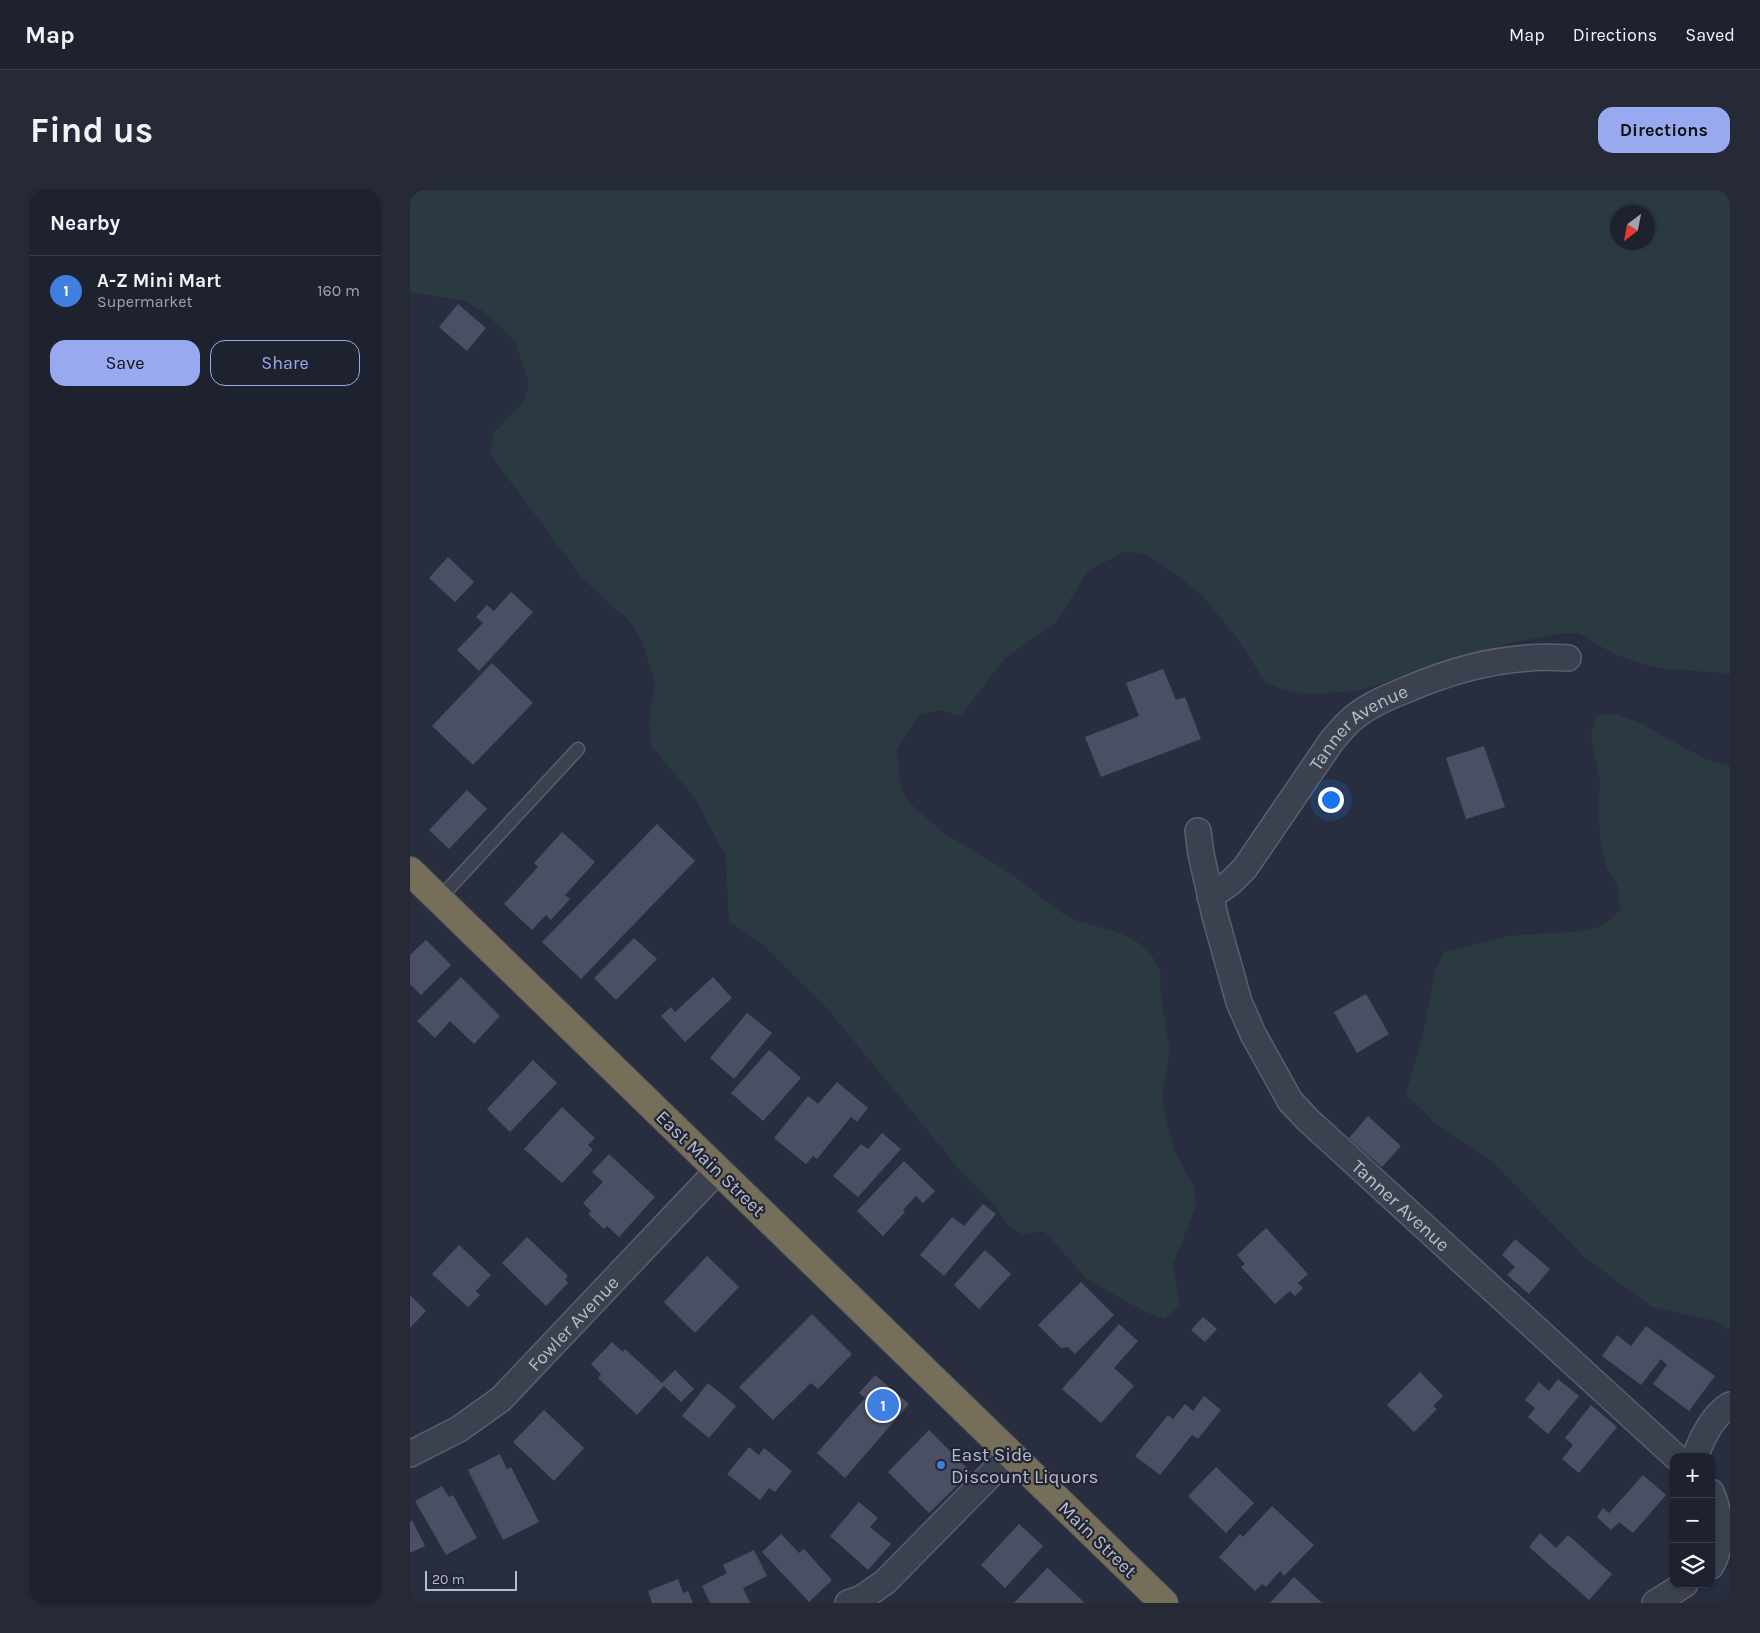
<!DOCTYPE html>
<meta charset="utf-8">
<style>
:root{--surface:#1e222f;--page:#262a37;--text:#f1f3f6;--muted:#a1a4aa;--line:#3c3f4b;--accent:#98a9f0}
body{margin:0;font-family:Karla,sans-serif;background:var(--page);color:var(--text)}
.controls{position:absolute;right:15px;bottom:15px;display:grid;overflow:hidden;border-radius:10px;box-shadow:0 1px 4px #0004}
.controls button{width:45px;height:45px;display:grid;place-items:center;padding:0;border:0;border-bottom:1px solid var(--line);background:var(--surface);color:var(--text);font:25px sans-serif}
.compass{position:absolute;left:1200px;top:15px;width:45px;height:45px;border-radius:50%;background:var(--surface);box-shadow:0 1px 4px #0004;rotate:212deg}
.scale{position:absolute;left:15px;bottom:12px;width:92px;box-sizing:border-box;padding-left:5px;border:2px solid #b9bcca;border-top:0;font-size:14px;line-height:18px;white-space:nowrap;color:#b9bcca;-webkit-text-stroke:4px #212535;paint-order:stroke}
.you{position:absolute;left:920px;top:609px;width:18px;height:18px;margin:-12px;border:4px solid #fff;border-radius:50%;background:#1a73e8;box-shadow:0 0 0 8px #1a73e833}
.badge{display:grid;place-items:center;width:32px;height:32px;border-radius:50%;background:var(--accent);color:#fff;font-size:16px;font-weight:700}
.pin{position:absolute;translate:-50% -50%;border:2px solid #fff;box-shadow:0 1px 5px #0006}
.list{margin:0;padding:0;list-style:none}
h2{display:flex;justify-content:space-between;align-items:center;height:65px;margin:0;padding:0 20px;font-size:21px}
h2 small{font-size:16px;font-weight:400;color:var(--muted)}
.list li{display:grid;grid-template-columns:32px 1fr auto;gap:15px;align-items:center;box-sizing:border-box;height:70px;padding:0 20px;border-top:1px solid var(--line)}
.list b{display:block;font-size:19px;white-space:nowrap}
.list p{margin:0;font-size:16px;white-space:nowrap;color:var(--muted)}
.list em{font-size:16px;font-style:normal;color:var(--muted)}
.actions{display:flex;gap:10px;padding:15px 20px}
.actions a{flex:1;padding:11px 0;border:1px solid var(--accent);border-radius:15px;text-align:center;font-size:18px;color:var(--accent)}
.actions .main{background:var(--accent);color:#111}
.icon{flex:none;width:28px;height:28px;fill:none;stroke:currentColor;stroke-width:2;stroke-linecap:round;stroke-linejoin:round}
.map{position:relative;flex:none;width:1320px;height:1413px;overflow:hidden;border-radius:15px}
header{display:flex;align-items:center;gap:30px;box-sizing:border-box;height:70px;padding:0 25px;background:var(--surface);border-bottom:1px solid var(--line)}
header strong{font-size:24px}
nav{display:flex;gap:28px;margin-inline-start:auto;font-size:18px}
.intro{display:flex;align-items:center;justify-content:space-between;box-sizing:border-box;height:120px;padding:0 30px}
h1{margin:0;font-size:35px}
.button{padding:12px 22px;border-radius:15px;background:var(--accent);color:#111;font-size:18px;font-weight:700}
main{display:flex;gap:30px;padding:0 30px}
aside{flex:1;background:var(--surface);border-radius:15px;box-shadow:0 1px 4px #0004}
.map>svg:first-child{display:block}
</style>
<header>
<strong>Map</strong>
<nav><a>Map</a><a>Directions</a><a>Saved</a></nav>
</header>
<div class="intro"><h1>Find us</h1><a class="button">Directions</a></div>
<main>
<aside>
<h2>Nearby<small></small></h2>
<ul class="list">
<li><span class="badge" style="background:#3f7fe0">1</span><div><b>A-Z Mini Mart</b><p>Supermarket</p></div><em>160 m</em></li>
</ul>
<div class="actions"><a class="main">Save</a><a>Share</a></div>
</aside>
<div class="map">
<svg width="1320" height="1413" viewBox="0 0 1320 1413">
<rect width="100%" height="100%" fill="#282e3f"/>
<!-- green -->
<g fill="#2a3a40" fill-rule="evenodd">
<path d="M 0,0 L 1320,0 L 1320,485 L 1311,483 L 1247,478 L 1204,464 L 1168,443 L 1146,444 L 1103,452 L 1051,470 L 945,501 L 898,504 L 874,500 L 855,492 L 827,448 L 789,402 L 736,364 L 715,361 L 678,381 L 646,432 L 594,469 L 551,526 L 530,520 L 510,524 L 487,559 L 491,601 L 503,616 L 534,643 L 603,685 L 650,722 L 667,731 L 707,742 L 726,751 L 741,764 L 751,782 L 750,801 L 760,861 L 753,902 L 754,922 L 765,962 L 784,997 L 786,1017 L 763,1074 L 770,1115 L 754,1129 L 734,1121 L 677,1089 L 634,1041 L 613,1045 L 596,1033 L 585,1015 L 553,984 L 416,817 L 354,756 L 319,731 L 316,667 L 285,608 L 242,557 L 239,532 L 245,493 L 232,450 L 220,432 L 172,388 L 80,264 L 83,243 L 90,237 L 112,214 L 119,194 L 105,151 L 74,122 L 56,111 L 0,102 ZM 1208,22 L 1238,22 L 1238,52 L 1208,52 Z"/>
<path d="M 1207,524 L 1226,531 L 1297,570 L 1320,576 L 1320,1140 L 1305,1131 L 1242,1117 L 1173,1066 L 1082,971 L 1027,935 L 996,905 L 1014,840 L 1025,781 L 1034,762 L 1099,746 L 1174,741 L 1194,735 L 1210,720 L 1208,697 L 1197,678 L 1191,657 L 1188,613 L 1190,592 L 1181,546 L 1186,525 Z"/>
</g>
<!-- building -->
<g fill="#4a4f63">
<path d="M 48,114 L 76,138 L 57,161 L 29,137 Z"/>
<path d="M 38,367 L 64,392 L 45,412 L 19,388 Z"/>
<path d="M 101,402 L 123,422 L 69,481 L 47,460 L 73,433 L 66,427 L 77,415 L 84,421 Z"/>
<path d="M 82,473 L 123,513 L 63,575 L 22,536 Z"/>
<path d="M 753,479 L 766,510 L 775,507 L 791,549 L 691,587 L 675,547 L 729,526 L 716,493 Z"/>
<path d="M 1074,556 L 1095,617 L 1056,629 L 1036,568 Z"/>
<path d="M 57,600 L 77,619 L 39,659 L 19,640 Z"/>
<path d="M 247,634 L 285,671 L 171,789 L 132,752 Z"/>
<path d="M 152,642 L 185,672 L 155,705 L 160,709 L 141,730 L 136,725 L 122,740 L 94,714 L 128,677 L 124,673 Z"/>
<path d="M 224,748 L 247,769 L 206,810 L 184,788 Z"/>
<path d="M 16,750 L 41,775 L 11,805 L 0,794 L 0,765 Z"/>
<path d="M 51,787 L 90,826 L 64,854 L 40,831 L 25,848 L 7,831 Z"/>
<path d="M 303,787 L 322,808 L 275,852 L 251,826 L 261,817 L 265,822 Z"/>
<path d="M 956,804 L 979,844 L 947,863 L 924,822 Z"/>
<path d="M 337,823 L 362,843 L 324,889 L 300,868 Z"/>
<path d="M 359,860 L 391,888 L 353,931 L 321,903 Z"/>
<path d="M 123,870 L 147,893 L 100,942 L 77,919 Z"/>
<path d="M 427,892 L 458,918 L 447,932 L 441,927 L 407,969 L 403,966 L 396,974 L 364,948 L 398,906 L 408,914 Z"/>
<path d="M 152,917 L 185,948 L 178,955 L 183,960 L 152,993 L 114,959 Z"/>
<path d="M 958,926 L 991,956 L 972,977 L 939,948 Z"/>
<path d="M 472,943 L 491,959 L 448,1007 L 423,986 L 451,954 L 458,959 Z"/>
<path d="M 199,964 L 245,1007 L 209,1047 L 197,1036 L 194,1039 L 178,1024 L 181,1021 L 173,1013 L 193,992 L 182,982 Z"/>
<path d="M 494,971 L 525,1001 L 513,1013 L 506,1006 L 493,1020 L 495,1022 L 473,1046 L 447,1021 Z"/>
<path d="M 573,1014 L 586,1024 L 534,1086 L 510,1065 L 542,1027 L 554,1036 Z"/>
<path d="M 856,1038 L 898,1084 L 888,1093 L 893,1098 L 885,1106 L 880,1101 L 865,1114 L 831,1077 L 835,1074 L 827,1065 Z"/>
<path d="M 117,1047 L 158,1086 L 155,1089 L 158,1093 L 136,1116 L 92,1073 Z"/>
<path d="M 1105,1049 L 1140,1079 L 1119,1104 L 1097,1085 L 1105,1077 L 1092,1065 Z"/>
<path d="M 49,1055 L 81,1085 L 66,1101 L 70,1105 L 58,1117 L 22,1084 Z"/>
<path d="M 575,1060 L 601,1084 L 569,1119 L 544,1095 Z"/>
<path d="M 297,1066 L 329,1097 L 285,1143 L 254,1112 Z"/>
<path d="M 671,1092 L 704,1125 L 665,1164 L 658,1157 L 651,1158 L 628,1135 Z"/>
<path d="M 0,1105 L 16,1121 L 0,1138 Z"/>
<path d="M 402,1124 L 442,1164 L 408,1199 L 401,1193 L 363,1230 L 329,1197 Z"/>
<path d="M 793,1127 L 807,1139 L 795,1152 L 781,1140 Z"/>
<path d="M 709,1134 L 728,1151 L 704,1178 L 724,1196 L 691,1233 L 652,1199 Z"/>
<path d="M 1236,1136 L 1305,1186 L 1279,1221 L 1243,1194 L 1257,1175 L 1251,1169 L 1231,1195 L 1192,1166 L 1207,1145 L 1221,1156 Z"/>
<path d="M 202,1152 L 213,1162 L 215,1159 L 252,1193 L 265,1180 L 284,1199 L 271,1212 L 254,1196 L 227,1225 L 188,1188 L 191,1184 L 181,1174 Z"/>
<path d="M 1010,1182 L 1033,1206 L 1023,1216 L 1027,1219 L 1004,1242 L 977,1215 Z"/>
<path d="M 465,1185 L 499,1214 L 435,1288 L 407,1263 L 455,1208 L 449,1203 Z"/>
<path d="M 1148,1189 L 1169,1206 L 1138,1244 L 1118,1227 L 1125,1218 L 1115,1210 L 1129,1192 L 1139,1201 Z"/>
<path d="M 298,1193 L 326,1216 L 299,1248 L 272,1226 Z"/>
<path d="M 794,1206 L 811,1220 L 788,1249 L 782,1245 L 750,1285 L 725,1266 L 758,1225 L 763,1229 L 775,1214 L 783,1221 Z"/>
<path d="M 1181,1215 L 1207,1237 L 1169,1283 L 1152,1269 L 1163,1255 L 1155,1248 Z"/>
<path d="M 134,1220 L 174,1258 L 144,1291 L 103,1252 Z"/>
<path d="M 519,1240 L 561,1282 L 519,1323 L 478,1282 Z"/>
<path d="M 339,1257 L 349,1265 L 354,1258 L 382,1281 L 365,1302 L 359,1298 L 350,1310 L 317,1284 Z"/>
<path d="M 90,1264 L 97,1279 L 101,1277 L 129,1332 L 93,1350 L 58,1280 Z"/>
<path d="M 806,1277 L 844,1313 L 816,1343 L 778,1306 Z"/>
<path d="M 1233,1285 L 1256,1305 L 1223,1343 L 1209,1332 L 1201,1340 L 1187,1327 L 1193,1318 L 1199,1323 Z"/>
<path d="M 32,1296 L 39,1307 L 43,1305 L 67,1348 L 36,1365 L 5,1311 Z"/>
<path d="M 449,1312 L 468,1328 L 460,1337 L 481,1354 L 458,1380 L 420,1346 Z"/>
<path d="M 862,1316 L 904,1355 L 874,1386 L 870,1381 L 856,1397 L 852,1394 L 845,1401 L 809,1367 L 830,1344 L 833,1347 Z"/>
<path d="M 2,1330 L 15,1356 L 0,1363 L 0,1332 Z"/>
<path d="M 609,1334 L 633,1356 L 595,1398 L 571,1375 Z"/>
<path d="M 1130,1343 L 1146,1358 L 1158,1345 L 1202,1384 L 1179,1410 L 1119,1357 Z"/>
<path d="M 371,1344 L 389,1363 L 394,1359 L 422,1390 L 399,1412 L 352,1362 Z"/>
<path d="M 344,1360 L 357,1386 L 333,1398 L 340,1413 L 300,1413 L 292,1396 L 317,1383 L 313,1375 Z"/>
<path d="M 637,1378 L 638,1378 L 675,1413 L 604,1413 Z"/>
<path d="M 884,1387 L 912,1413 L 860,1413 Z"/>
<path d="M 268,1389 L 273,1403 L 278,1401 L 283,1413 L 242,1413 L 238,1401 Z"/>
</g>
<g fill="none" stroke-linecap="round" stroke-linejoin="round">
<!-- lane casing -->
<g stroke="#5a5e6d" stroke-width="15">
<path id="lane" d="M 29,709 L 168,559"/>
</g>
<!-- street casing -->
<g stroke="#5a5e6d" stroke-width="28">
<g id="street">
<path id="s1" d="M 788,641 L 791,664 L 805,726 L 829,812 L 843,844 L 873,898 L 880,911 L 898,930 L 1266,1267"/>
<path id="s2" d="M 800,707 L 820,693 L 835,678 L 921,552 C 929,542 937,532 947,525 C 963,513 981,506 998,499 C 1049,477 1102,464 1158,468"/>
<path id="s3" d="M 0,1264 L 49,1239 L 91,1209 L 308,980"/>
<path d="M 1285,1267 C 1292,1248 1302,1226 1320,1215"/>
<path d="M 1301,1302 C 1311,1324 1313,1355 1301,1376"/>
<path d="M 438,1413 L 452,1408 L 475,1392 L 601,1264"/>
<path d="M 1245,1413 L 1275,1394"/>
</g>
</g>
<!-- highway casing -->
<g stroke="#474b5a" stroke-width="30">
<path id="highway" d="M 0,681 L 754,1413"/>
</g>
<!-- lane -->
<use href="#lane" stroke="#3c414f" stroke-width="12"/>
<!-- street -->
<use href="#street" stroke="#3c414f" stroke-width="25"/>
<!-- highway -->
<use href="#highway" stroke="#756f5a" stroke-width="28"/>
</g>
<!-- markers -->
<circle fill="#3f7fe0" stroke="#212535" stroke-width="2" cx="531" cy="1275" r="5"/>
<g text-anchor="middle" stroke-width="4.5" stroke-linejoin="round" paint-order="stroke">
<!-- street labels -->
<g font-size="19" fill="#b9bcca" stroke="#212535">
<text dy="7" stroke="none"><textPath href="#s2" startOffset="229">Tanner Avenue</textPath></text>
<text transform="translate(301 973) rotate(44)" y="7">East Main Street</text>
<text dy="7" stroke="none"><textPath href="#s1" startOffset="440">Tanner Avenue</textPath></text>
<text dy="7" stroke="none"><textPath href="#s3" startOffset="211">Fowler Avenue</textPath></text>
<text transform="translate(688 1349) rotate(44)" y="7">Main Street</text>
</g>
<!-- poi labels -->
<g font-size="19" fill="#b9bcca" stroke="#212535" text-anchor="start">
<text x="541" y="1271">East Side<tspan x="541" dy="22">Discount Liquors</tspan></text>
</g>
</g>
</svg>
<div class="controls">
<button>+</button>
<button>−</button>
<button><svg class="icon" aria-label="layers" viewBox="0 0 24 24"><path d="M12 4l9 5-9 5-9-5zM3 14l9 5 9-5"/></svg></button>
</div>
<svg class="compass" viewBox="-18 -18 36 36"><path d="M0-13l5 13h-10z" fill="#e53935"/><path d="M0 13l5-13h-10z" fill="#a1a4aa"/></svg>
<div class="scale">20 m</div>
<div class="you"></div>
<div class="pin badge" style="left:473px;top:1215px;background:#3f7fe0">1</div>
</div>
</main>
